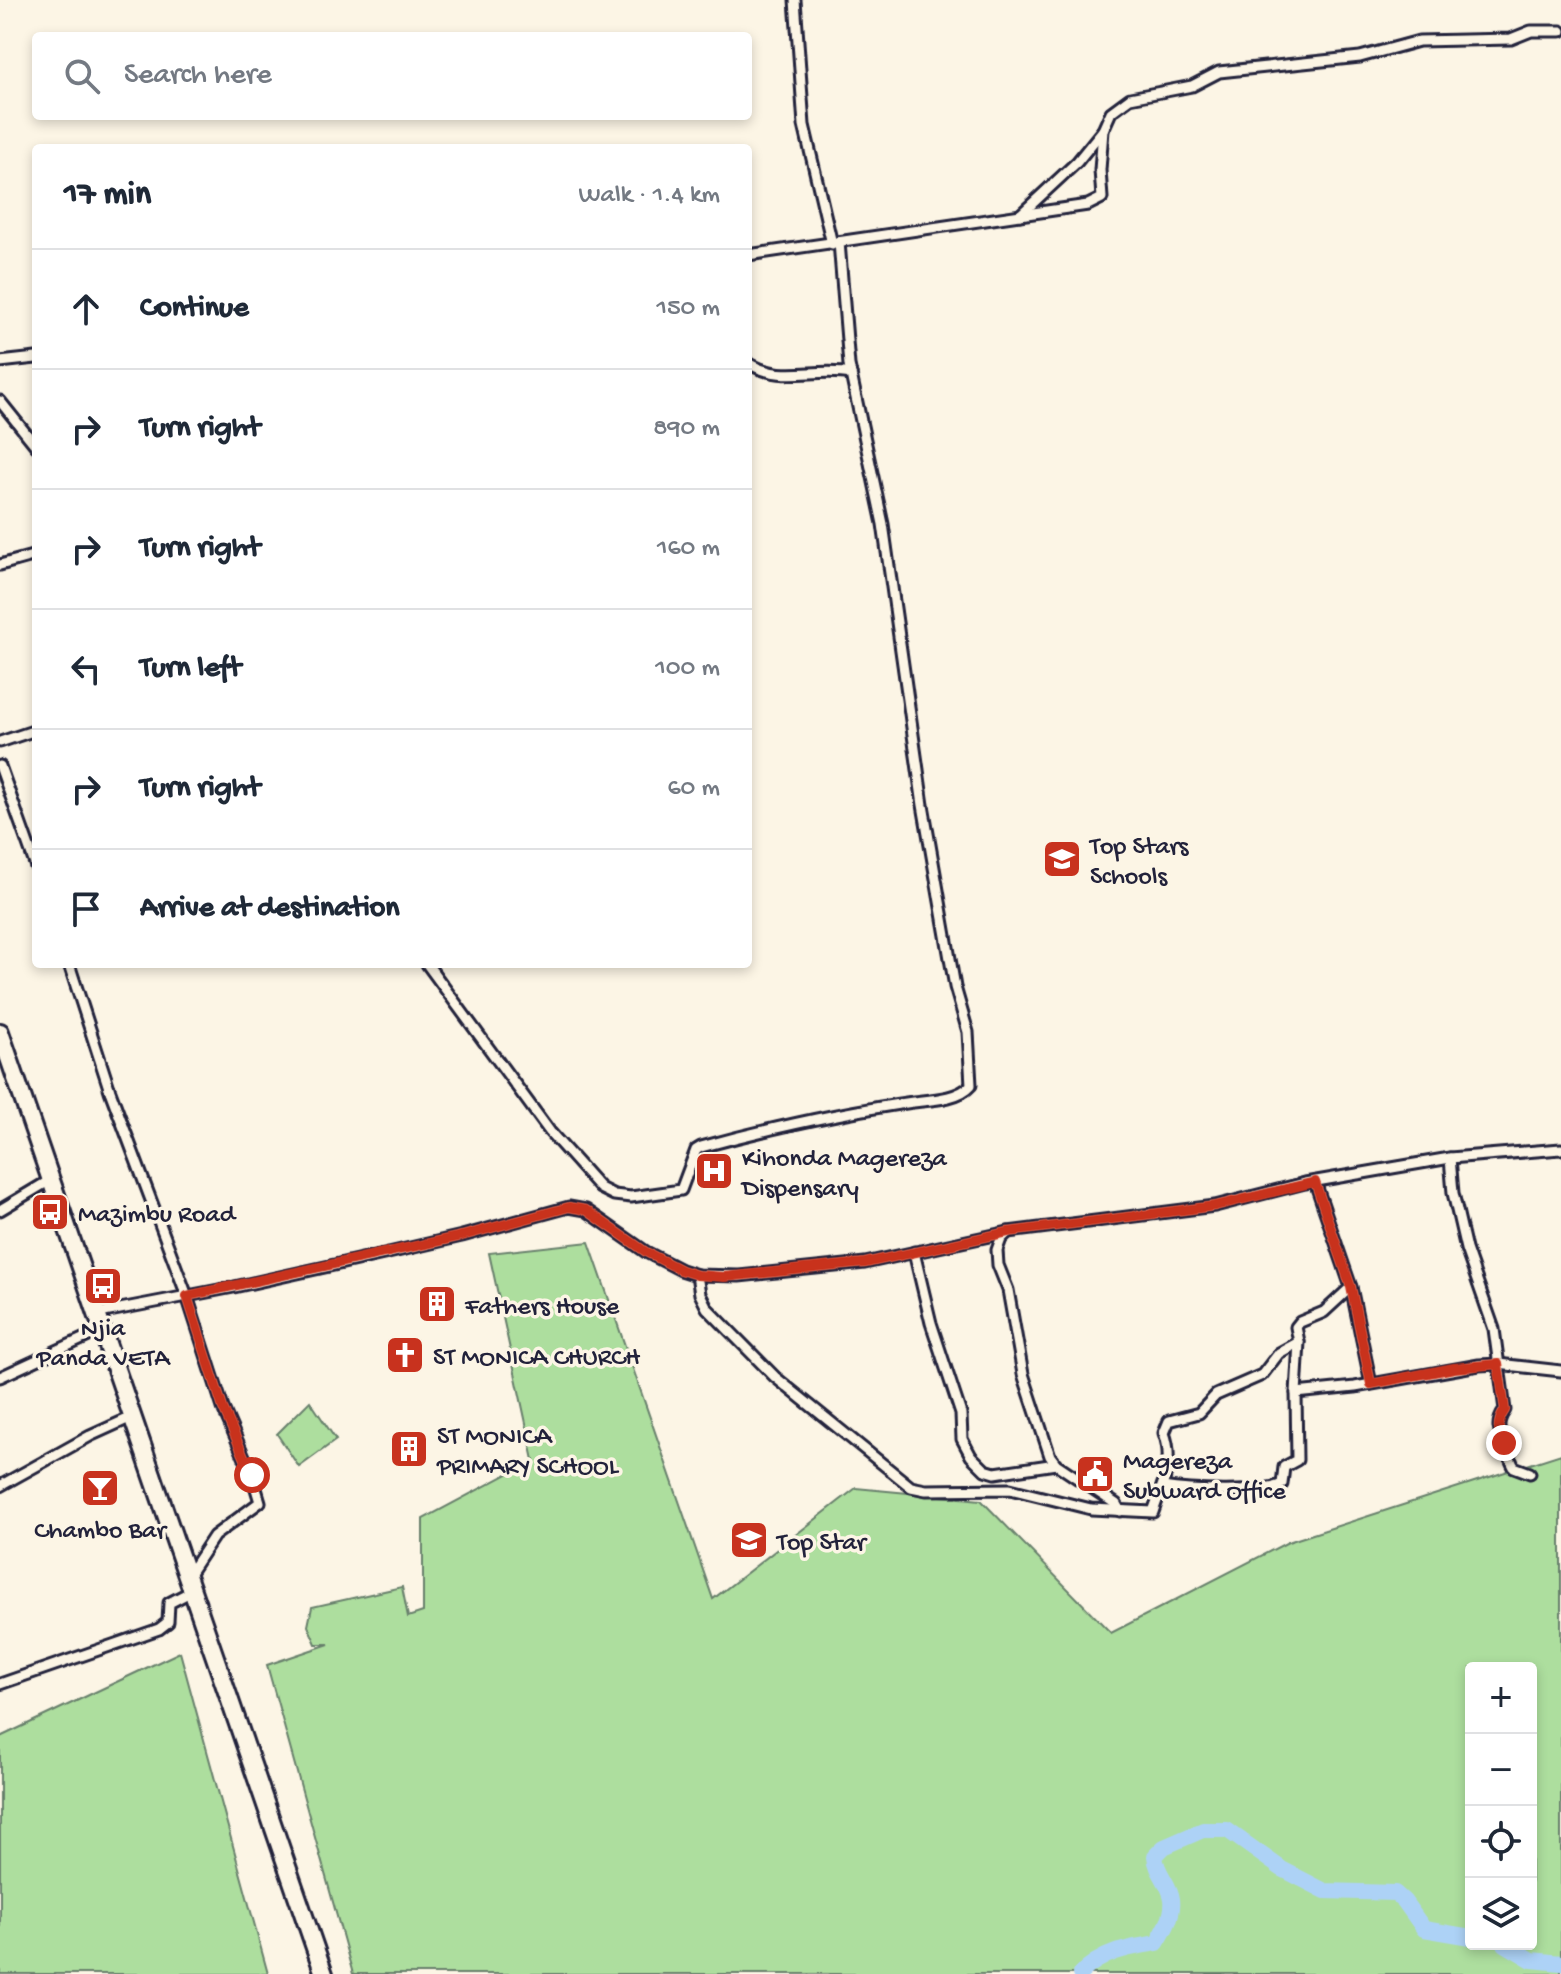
<!DOCTYPE html>
<meta charset="utf-8">
<style>
:root{--surface:#fff;--page:#f6f6f7;--text:#1f2937;--muted:#747a83;--line:#e0e1e3}
body{margin:0;font-family:"Gochi Hand",sans-serif;background:var(--page);color:var(--text)}
.controls{position:absolute;right:24px;bottom:24px;display:grid;overflow:hidden;border-radius:8px;box-shadow:0 4px 12px #0003}
.controls button{width:72px;height:72px;display:grid;place-items:center;padding:0;border:0;border-bottom:2px solid var(--line);background:var(--surface);color:var(--text);font:40px sans-serif}
.stop{position:absolute;width:24px;height:24px;margin:-18px;border:6px solid #c8321e;border-radius:50%;background:#fff}
.stop.end{background:#c8321e;border-color:#fff;box-shadow:0 2px 8px #0008}
.list{margin:0;padding:0;list-style:none}
h2{display:flex;justify-content:space-between;align-items:center;height:104px;margin:0;padding:0 32px;font-size:34px}
h2 small{font-size:26px;font-weight:400;color:var(--muted)}
.list li{display:grid;grid-template-columns:52px 1fr auto;gap:24px;align-items:center;box-sizing:border-box;height:120px;padding:0 32px;border-top:2px solid var(--line)}
.list b{display:block;font-size:30px;white-space:nowrap}
.list em{font-size:26px;font-style:normal;color:var(--muted)}
.icon{flex:none;width:44px;height:44px;fill:none;stroke:currentColor;stroke-width:2;stroke-linecap:round;stroke-linejoin:round}
.map{position:relative;flex:none;width:1561px;height:1974px;overflow:hidden}
.search{position:absolute;background:var(--surface);box-shadow:0 4px 12px #0003;left:32px;top:32px;width:720px;height:88px;display:flex;align-items:center;gap:20px;box-sizing:border-box;padding:0 28px;border-radius:8px;color:var(--muted);font-size:30px}
.panel{position:absolute;background:var(--surface);box-shadow:0 4px 12px #0003;left:32px;top:144px;width:720px;height:824px;border-radius:8px}
.map>svg:first-child{display:block}
</style>
<div class="map">
<svg width="1561" height="1974" viewBox="0 0 1561 1974">
<rect width="100%" height="100%" fill="#fcf5e5"/>
<filter id="ink" filterUnits="userSpaceOnUse"><feTurbulence type="fractalNoise" baseFrequency=".0125" numOctaves="2"/><feDisplacementMap in="SourceGraphic" scale="16" xChannelSelector="R" yChannelSelector="G"/><feConvolveMatrix kernelMatrix="1 2 1 2 8 2 1 2 1" color-interpolation-filters="sRGB"/></filter>
<g filter="url(#ink)">
<!-- green -->
<g fill="#adde9e" stroke="#68806c" stroke-width="2" fill-rule="evenodd">
<path d="M 589,1242 L 713,1599 L 856,1488 L 981,1500 L 1111,1633 L 1288,1542 L 1561,1454 L 1561,1974 L 353,1974 L 267,1665 L 329,1644 L 316,1644 L 308,1626 L 312,1607 L 402,1587 L 408,1617 L 423,1612 L 423,1519 L 534,1460 L 489,1253 ZM 1471,1668 L 1531,1668 L 1531,1944 L 1471,1944 Z"/>
<path d="M 310,1401 L 336,1440 L 299,1467 L 277,1434 Z"/>
<path d="M 180,1652 L 268,1974 L 0,1974 L 0,1737 Z"/>
</g>
<g fill="none" stroke-linecap="round" stroke-linejoin="round">
<!-- river -->
<g stroke="#add2f6" stroke-width="16">
<path d="M 1505,1944 L 1532,1960 L 1561,1963"/>
<path d="M 1080,1974 C 1102,1952 1127,1948 1157,1943 C 1165,1930 1174,1915 1172,1899 C 1170,1883 1156,1873 1155,1856 L 1164,1847 L 1203,1830 L 1227,1830 L 1282,1869 L 1325,1891 L 1395,1893 L 1404,1901 L 1424,1929 L 1471,1937"/>
</g>
<!-- minor casing -->
<g stroke="#22223b" stroke-width="15">
<g id="minor">
<path d="M 795,0 L 804,125 L 832,244"/>
<path d="M 1020,215 L 1077,162 L 1103,130"/>
<path d="M 748,255 L 1088,205 L 1102,198 L 1100,170 L 1103,130 L 1111,112 L 1130,98 L 1192,86 L 1219,72 L 1360,57 L 1419,41 L 1511,39 L 1531,31 L 1561,31"/>
<path d="M 0,362 L 36,358"/>
<path d="M 748,363 C 783,384 814,367 851,374"/>
<path d="M 0,401 L 36,446"/>
<path d="M 0,565 L 36,555"/>
<path d="M 0,742 L 36,730"/>
<path d="M 0,766 L 36,867"/>
<path d="M 69,964 L 110,1091 L 187,1296 L 223,1408 L 252,1475 L 260,1502 L 214,1536 L 189,1574"/>
<path d="M 427,964 L 550,1132 L 600,1188 L 614,1195 L 631,1197 L 681,1190 L 696,1150 L 701,1147 C 771,1128 842,1112 913,1102 C 931,1100 959,1099 971,1085 L 968,1032 L 955,987 L 923,805 L 883,524 L 849,365 L 839,242"/>
<path d="M 1450,1158 L 1453,1193 L 1466,1249 L 1494,1329 L 1505,1410 C 1494,1425 1500,1433 1507,1448 C 1509,1454 1510,1460 1514,1467 L 1530,1473"/>
<path d="M 1315,1182 L 1351,1287 L 1371,1384"/>
<path d="M 0,1210 L 52,1179"/>
<path d="M 1008,1232 L 1001,1239 L 997,1250 L 998,1265 L 1008,1290 L 1023,1374 L 1050,1456 L 1056,1464 L 1116,1504 L 1120,1511"/>
<path d="M 914,1252 L 931,1323 L 961,1414 L 962,1439 L 971,1456 L 985,1470 L 995,1473 L 1056,1464"/>
<path d="M 697,1275 L 700,1294 L 707,1308 L 775,1377 L 911,1487 L 926,1490 L 1010,1489 L 1091,1509 L 1153,1512 C 1162,1485 1175,1462 1164,1433 L 1169,1421 L 1199,1413 L 1216,1395 L 1262,1375 L 1279,1353 L 1299,1342"/>
<path d="M 99,1313 L 234,1287 L 384,1254 L 462,1236 L 569,1207 L 586,1210 L 646,1252 L 681,1270 L 697,1275 L 739,1276 L 865,1263 L 1008,1232 L 1215,1206 L 1305,1183 L 1450,1158 L 1561,1149"/>
<path d="M 0,1377 L 104,1329"/>
<path d="M 1296,1393 L 1355,1387 L 1479,1365 L 1498,1364 L 1561,1371"/>
<path d="M 0,1486 L 90,1436 L 134,1416"/>
<path d="M 1162,1487 C 1187,1491 1261,1495 1282,1484 L 1284,1467 L 1297,1460 L 1296,1393 L 1299,1342 L 1296,1327 L 1300,1322 L 1324,1312 L 1351,1287"/>
<path d="M 0,1684 L 159,1629 L 168,1622 L 169,1603 L 194,1590"/>
</g>
</g>
<!-- trunk casing -->
<g stroke="#22223b" stroke-width="22">
<path id="trunk" d="M 0,1032 L 324,1974"/>
</g>
<!-- minor -->
<use href="#minor" stroke="#fcf5e5" stroke-width="9"/>
<!-- trunk -->
<use href="#trunk" stroke="#fcf5e5" stroke-width="16"/>
</g>
</g>
<g fill="none" stroke-linecap="round" stroke-linejoin="round" filter="url(#ink)">
<!-- route -->
<path stroke="#c8321e" stroke-width="10" d="M 252,1475 L 223,1408 L 187,1296 L 462,1236 L 569,1207 L 586,1210 L 646,1252 L 681,1270 L 697,1275 L 724,1277 L 865,1263 L 1008,1232 L 1215,1206 L 1315,1182 L 1351,1287 L 1371,1384 L 1454,1368 L 1498,1364 L 1505,1410 C 1497,1421 1497,1432 1504,1443"/>
</g>
<!-- icons -->
<defs>
<g id="school-square" transform="scale(2)"><rect x="-9" y="-9" width="18" height="18" rx="4" fill="#c8321e" stroke="#fcf5e5"/><path d="M0-5L7-2L0 1L-7-2ZM-4 1L0 2.5L4 1V4Q0 6-4 4Z" fill="#fff"/></g>
<g id="hospital-square" transform="scale(2)"><rect x="-9" y="-9" width="18" height="18" rx="4" fill="#c8321e" stroke="#fcf5e5"/><path d="M-5-5h3v3.5h4V-5h3V5h-3V1.5h-4V5h-3Z" fill="#fff"/></g>
<g id="bus-square" transform="scale(2)"><rect x="-9" y="-9" width="18" height="18" rx="4" fill="#c8321e" stroke="#fcf5e5"/><path d="M-5-6H5V4H4V6H2V4H-2V6H-4V4H-5ZM-3.5-4V0h7V-4ZM-3.5 1.2v1.5H-2V1.2ZM2 1.2v1.5H3.5V1.2Z" fill="#fff"/></g>
<g id="building-square" transform="scale(2)"><rect x="-9" y="-9" width="18" height="18" rx="4" fill="#c8321e" stroke="#fcf5e5"/><path d="M-4-6H4V6H1V3H-1V6H-4ZM-2.5-4.3h1.7v1.8h-1.7ZM.8-4.3h1.7v1.8H.8ZM-2.5-1h1.7V.8h-1.7ZM.8-1h1.7V.8H.8Z" fill="#fff"/></g>
<g id="church-square" transform="scale(2)"><rect x="-9" y="-9" width="18" height="18" rx="4" fill="#c8321e" stroke="#fcf5e5"/><path d="M-1.2-6h2.4v3.5h3.3v2.4h-3.3V6h-2.4V-.1h-3.3v-2.4h3.3Z" fill="#fff"/></g>
<g id="civic-square" transform="scale(2)"><rect x="-9" y="-9" width="18" height="18" rx="4" fill="#c8321e" stroke="#fcf5e5"/><path d="M-.6-6.5H3V-4.5H.6V-3L4-1V1h2V6H-6V1h2V-1L-.6-3ZM-1.2 2.5V6h2.4V2.5Z" fill="#fff"/></g>
<g id="bar-square" transform="scale(2)"><rect x="-9" y="-9" width="18" height="18" rx="4" fill="#c8321e" stroke="#fcf5e5"/><path d="M-6-5H6L.8 .8V4.5H3.5V6h-7V4.5H-.8V.8Z" fill="#fff"/></g>
</defs>
<g fill-rule="evenodd">
<use href="#school-square" x="1062" y="859"/>
<use href="#hospital-square" x="714" y="1171"/>
<use href="#bus-square" x="50" y="1212"/>
<use href="#bus-square" x="103" y="1286"/>
<use href="#building-square" x="437" y="1304"/>
<use href="#church-square" x="405" y="1355"/>
<use href="#building-square" x="409" y="1449"/>
<use href="#civic-square" x="1095" y="1474"/>
<use href="#bar-square" x="100" y="1488"/>
<use href="#school-square" x="749" y="1540"/>
</g>
<g text-anchor="middle" stroke-width="7" stroke-linejoin="round" paint-order="stroke">
<!-- poi labels -->
<g font-size="26" fill="#22223b" stroke="#fcf5e5" text-anchor="start">
<text x="1090" y="853">Top Stars<tspan x="1090" dy="30">Schools</tspan></text>
<text x="742" y="1165">Kihonda Magereza<tspan x="742" dy="30">Dispensary</tspan></text>
<text x="78" y="1221">Mazimbu Road</text>
<text x="465" y="1313">Fathers House</text>
<text x="103" y="1335" text-anchor="middle">Njia<tspan x="103" dy="30">Panda VETA</tspan></text>
<text x="433" y="1364">ST MONICA CHURCH</text>
<text x="437" y="1443">ST MONICA<tspan x="437" dy="30">PRIMARY SCHOOL</tspan></text>
<text x="1123" y="1468">Magereza<tspan x="1123" dy="30">Subward Office</tspan></text>
<text x="100" y="1537" text-anchor="middle">Chambo Bar</text>
<text x="777" y="1549">Top Star</text>
</g>
</g>
</svg>
<div class="controls">
<button>+</button>
<button>−</button>
<button><svg class="icon" aria-label="locate" viewBox="0 0 24 24"><circle cx="12" cy="12" r="6"/><path d="M12 2v4M12 18v4M2 12h4M18 12h4"/></svg></button>
<button><svg class="icon" aria-label="layers" viewBox="0 0 24 24"><path d="M12 4l9 5-9 5-9-5zM3 14l9 5 9-5"/></svg></button>
</div>
<div class="stop" style="left:252px;top:1475px"></div>
<div class="stop end" style="left:1504px;top:1443px"></div>
<div class="search"><svg class="icon" aria-label="search" viewBox="0 0 24 24"><circle cx="10" cy="10" r="6"/><path d="M15 15l6 6"/></svg>Search here</div>
<section class="panel">
<h2>17 min<small>Walk · 1.4 km</small></h2>
<ul class="list">
<li><svg class="icon" aria-label="ahead" viewBox="0 0 24 24"><path d="M12 20V5M6 11l6-6 6 6"/></svg><div><b>Continue</b></div><em>150 m</em></li>
<li><svg class="icon" aria-label="right" viewBox="0 0 24 24"><path d="M7 20v-9h11M14 6l5 5-5 5"/></svg><div><b>Turn right</b></div><em>890 m</em></li>
<li><svg class="icon" aria-label="right" viewBox="0 0 24 24"><path d="M7 20v-9h11M14 6l5 5-5 5"/></svg><div><b>Turn right</b></div><em>160 m</em></li>
<li><svg class="icon" aria-label="left" viewBox="0 0 24 24"><path d="M17 20v-9H6M10 6l-5 5 5 5"/></svg><div><b>Turn left</b></div><em>100 m</em></li>
<li><svg class="icon" aria-label="right" viewBox="0 0 24 24"><path d="M7 20v-9h11M14 6l5 5-5 5"/></svg><div><b>Turn right</b></div><em>60 m</em></li>
<li><svg class="icon" aria-label="arrive" viewBox="0 0 24 24"><path d="M6 21V4h12l-3 4 3 4H6"/></svg><div><b>Arrive at destination</b></div></li>
</ul>
</section>
</div>
